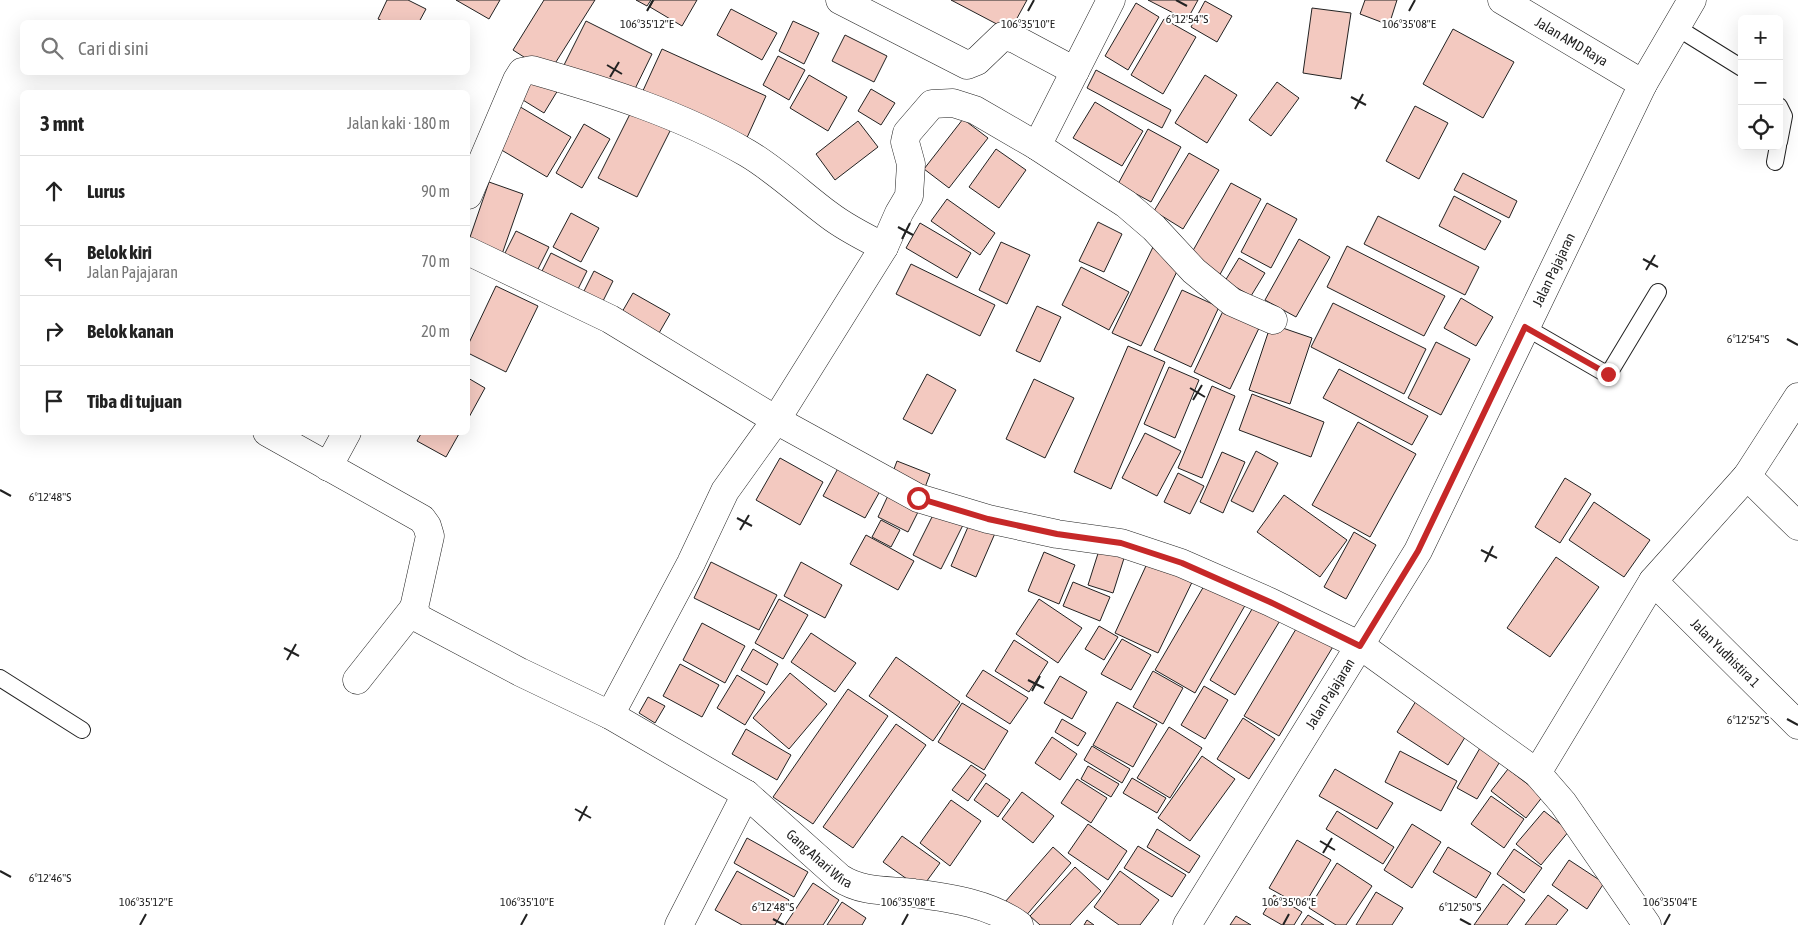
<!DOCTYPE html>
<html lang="id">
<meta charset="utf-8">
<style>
:root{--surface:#fff;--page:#f6f6f6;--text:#222;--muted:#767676;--line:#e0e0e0}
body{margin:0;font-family:"Asap Condensed",sans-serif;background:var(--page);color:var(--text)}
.controls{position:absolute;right:15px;top:15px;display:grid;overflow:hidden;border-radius:8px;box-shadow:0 5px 20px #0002}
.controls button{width:45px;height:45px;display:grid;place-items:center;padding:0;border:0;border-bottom:1px solid var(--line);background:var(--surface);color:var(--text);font:25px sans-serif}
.stop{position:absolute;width:15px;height:15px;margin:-11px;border:4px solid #c62828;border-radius:50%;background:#fff}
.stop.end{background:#c62828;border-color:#fff;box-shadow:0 1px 5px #0008}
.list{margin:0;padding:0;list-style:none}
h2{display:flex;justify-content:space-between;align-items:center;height:65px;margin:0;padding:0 20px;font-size:21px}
h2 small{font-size:16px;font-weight:400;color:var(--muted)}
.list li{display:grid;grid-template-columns:32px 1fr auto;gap:15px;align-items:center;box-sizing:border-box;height:70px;padding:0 20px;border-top:1px solid var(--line)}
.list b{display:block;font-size:19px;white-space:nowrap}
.list p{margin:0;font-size:16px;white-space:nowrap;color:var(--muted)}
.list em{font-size:16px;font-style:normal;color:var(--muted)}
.icon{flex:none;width:28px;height:28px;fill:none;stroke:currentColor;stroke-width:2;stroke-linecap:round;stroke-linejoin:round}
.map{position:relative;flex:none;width:1798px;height:925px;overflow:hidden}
.search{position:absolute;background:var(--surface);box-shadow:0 5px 20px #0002;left:20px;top:20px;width:450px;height:55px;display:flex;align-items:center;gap:12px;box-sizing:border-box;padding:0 18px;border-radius:8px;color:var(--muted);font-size:19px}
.panel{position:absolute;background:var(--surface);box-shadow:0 5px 20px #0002;left:20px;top:90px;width:450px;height:345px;border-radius:8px}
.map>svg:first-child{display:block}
</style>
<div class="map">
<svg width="1798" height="925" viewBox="0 0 1798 925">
<rect width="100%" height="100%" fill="#fff"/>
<!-- building -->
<g fill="#f3c9c0" stroke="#222">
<path d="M 387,0 L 408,0 L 426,9 L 419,22 L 385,22 L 378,19 Z"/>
<path d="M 456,0 L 500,0 L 489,19 Z"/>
<path d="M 544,0 L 595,0 L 549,73 L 513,50 Z"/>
<path d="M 636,0 L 651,0 L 647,6 Z"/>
<path d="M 654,0 L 697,0 L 682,26 L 650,7 Z"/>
<path d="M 951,0 L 1027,0 L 1010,31 Z"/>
<path d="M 1148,0 L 1198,0 L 1187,20 Z"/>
<path d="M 1365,0 L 1397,0 L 1389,25 L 1360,14 Z"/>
<path d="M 1205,1 L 1232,16 L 1217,42 L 1191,27 Z"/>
<path d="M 1136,3 L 1159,17 L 1128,70 L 1105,56 Z"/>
<path d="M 1312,8 L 1351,13 L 1341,79 L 1303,73 Z"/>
<path d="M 731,9 L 777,33 L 762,60 L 717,35 Z"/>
<path d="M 1164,19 L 1196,37 L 1163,94 L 1131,75 Z"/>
<path d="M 586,21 L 652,54 L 631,97 L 564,65 Z"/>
<path d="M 793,21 L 819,33 L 804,64 L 779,51 Z"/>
<path d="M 1453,29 L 1514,62 L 1483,118 L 1423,84 Z"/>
<path d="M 845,35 L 887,56 L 874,82 L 832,61 Z"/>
<path d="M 662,49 L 766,96 L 745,142 L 641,95 Z"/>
<path d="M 778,56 L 805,70 L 789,100 L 763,85 Z"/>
<path d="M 1096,70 L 1171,110 L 1162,128 L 1087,88 Z"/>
<path d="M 532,75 L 558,90 L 544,113 L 518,97 Z"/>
<path d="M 809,75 L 847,97 L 828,131 L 790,108 Z"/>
<path d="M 1205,75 L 1237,95 L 1207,143 L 1175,123 Z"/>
<path d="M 1277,82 L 1299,98 L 1271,136 L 1249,120 Z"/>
<path d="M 871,89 L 895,103 L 881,125 L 858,111 Z"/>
<path d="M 1095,102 L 1143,131 L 1122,166 L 1073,138 Z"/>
<path d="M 517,105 L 571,137 L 547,177 L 493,145 Z"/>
<path d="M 1415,106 L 1448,123 L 1419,179 L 1386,161 Z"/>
<path d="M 633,108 L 672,127 L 637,197 L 598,178 Z"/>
<path d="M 963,119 L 988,138 L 949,188 L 924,169 Z"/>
<path d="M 858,121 L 878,147 L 835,180 L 816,154 Z"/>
<path d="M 584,124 L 610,139 L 582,188 L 556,173 Z"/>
<path d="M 1148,129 L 1181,147 L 1151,202 L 1118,184 Z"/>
<path d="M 996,149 L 1026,170 L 999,208 L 969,187 Z"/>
<path d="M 1189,153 L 1219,170 L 1183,229 L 1154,211 Z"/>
<path d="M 1463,173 L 1517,201 L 1509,218 L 1454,190 Z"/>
<path d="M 489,182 L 523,194 L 500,260 L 468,243 Z"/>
<path d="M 1231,183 L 1261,199 L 1217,280 L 1186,263 Z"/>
<path d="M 1454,196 L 1501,221 L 1485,250 L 1439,226 Z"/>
<path d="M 947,199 L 995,233 L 980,255 L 931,221 Z"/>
<path d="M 1267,203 L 1297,219 L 1271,268 L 1241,252 Z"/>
<path d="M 571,213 L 599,228 L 581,262 L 553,247 Z"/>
<path d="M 1378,216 L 1479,267 L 1465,295 L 1364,244 Z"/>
<path d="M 1098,222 L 1122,234 L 1104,272 L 1079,261 Z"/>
<path d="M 920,223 L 971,253 L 957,278 L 906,248 Z"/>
<path d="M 516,231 L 549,247 L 532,281 L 499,265 Z"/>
<path d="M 1299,239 L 1330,257 L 1296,317 L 1265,300 Z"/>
<path d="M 1001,242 L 1030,255 L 1007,304 L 979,290 Z"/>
<path d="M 1347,246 L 1445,296 L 1424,336 L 1327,287 Z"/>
<path d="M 1153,247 L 1182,261 L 1141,346 L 1112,333 Z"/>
<path d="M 551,253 L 587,271 L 573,299 L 537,281 Z"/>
<path d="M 1239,258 L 1265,273 L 1251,296 L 1225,281 Z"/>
<path d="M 911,264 L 995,305 L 980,336 L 896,294 Z"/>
<path d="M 1081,267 L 1129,292 L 1109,330 L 1062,305 Z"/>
<path d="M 594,271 L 613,281 L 599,309 L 580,299 Z"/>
<path d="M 496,286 L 538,306 L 506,372 L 468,353 L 468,345 Z"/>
<path d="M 1182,290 L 1219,307 L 1191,367 L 1154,350 Z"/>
<path d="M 633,293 L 670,314 L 655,340 L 618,319 Z"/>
<path d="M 1461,298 L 1493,317 L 1476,346 L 1444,328 Z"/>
<path d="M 1333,303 L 1426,349 L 1404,394 L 1311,347 Z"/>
<path d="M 1037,306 L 1061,317 L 1040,362 L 1016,351 Z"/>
<path d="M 1224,309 L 1260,326 L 1230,389 L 1194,372 Z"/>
<path d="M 1271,324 L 1312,338 L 1290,404 L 1249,390 Z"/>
<path d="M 1436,342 L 1470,359 L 1441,415 L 1408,398 Z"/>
<path d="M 1128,346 L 1165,362 L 1111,489 L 1074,472 Z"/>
<path d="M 1169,367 L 1199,380 L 1175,438 L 1144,424 Z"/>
<path d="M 1339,369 L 1428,416 L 1412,445 L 1323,398 Z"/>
<path d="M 927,374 L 956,390 L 932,434 L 903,419 Z"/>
<path d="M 468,378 L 485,388 L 468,419 Z"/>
<path d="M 1034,379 L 1074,398 L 1045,458 L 1006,439 Z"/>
<path d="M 1212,386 L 1235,396 L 1202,478 L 1178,468 Z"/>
<path d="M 1252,394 L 1324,422 L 1311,457 L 1239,430 Z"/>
<path d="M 1358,422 L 1416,454 L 1370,537 L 1312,505 Z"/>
<path d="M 422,432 L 460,432 L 446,457 L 417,441 Z"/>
<path d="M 1145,433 L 1181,451 L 1157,496 L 1122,478 Z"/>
<path d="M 1256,451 L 1278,463 L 1253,512 L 1231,501 Z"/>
<path d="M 1222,452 L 1245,462 L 1223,513 L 1200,502 Z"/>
<path d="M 780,458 L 823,482 L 800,525 L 756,500 Z"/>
<path d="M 842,461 L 884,484 L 865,518 L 823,496 Z"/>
<path d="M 897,461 L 930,474 L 924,490 L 891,477 Z"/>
<path d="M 1178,473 L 1204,486 L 1190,514 L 1164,502 Z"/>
<path d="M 1565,478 L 1591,494 L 1560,543 L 1535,527 Z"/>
<path d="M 892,487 L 923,502 L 908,532 L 878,517 Z"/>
<path d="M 1284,495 L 1347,540 L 1320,577 L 1257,532 Z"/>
<path d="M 1594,502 L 1650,540 L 1624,577 L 1569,540 Z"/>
<path d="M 936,509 L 964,523 L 941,569 L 913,555 Z"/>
<path d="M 881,520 L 900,530 L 891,547 L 872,537 Z"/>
<path d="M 971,520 L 996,531 L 976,577 L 951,566 Z"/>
<path d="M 1354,532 L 1376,545 L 1346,599 L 1324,587 Z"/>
<path d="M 866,535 L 914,561 L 898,590 L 850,564 Z"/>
<path d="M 1101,544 L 1126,552 L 1113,593 L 1088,585 Z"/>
<path d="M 1044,552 L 1075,565 L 1059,604 L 1028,591 Z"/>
<path d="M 1151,555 L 1195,576 L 1158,653 L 1115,633 Z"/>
<path d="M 1556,557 L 1599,587 L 1550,657 L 1507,628 Z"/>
<path d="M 711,562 L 777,595 L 759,630 L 694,598 Z"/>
<path d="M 801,562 L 842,585 L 825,618 L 784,596 Z"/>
<path d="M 1208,579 L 1247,602 L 1195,693 L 1155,670 Z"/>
<path d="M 1073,582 L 1110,597 L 1100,621 L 1063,606 Z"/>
<path d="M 779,599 L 808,615 L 783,659 L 755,643 Z"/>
<path d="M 1039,599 L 1082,628 L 1058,663 L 1016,634 Z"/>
<path d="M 1258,599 L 1284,614 L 1235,695 L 1210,680 Z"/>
<path d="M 702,623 L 745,646 L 725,683 L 683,660 Z"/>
<path d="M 1299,624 L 1334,645 L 1279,736 L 1244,716 Z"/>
<path d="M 1099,626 L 1118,637 L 1104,660 L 1085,649 Z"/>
<path d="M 811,633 L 856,663 L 835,692 L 791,662 Z"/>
<path d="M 1122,639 L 1151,655 L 1131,690 L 1101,674 Z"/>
<path d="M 1014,640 L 1048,662 L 1029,692 L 995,671 Z"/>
<path d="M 753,649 L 778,664 L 767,685 L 741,670 Z"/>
<path d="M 896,657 L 960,702 L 933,741 L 869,696 Z"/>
<path d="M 680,664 L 719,685 L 702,717 L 663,696 Z"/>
<path d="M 983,670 L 1028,698 L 1010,724 L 966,696 Z"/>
<path d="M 1153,671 L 1183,688 L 1163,724 L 1133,707 Z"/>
<path d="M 790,673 L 827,704 L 789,749 L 753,718 Z"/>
<path d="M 737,675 L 765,692 L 745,725 L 717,708 Z"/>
<path d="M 1060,676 L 1087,692 L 1072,719 L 1044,703 Z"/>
<path d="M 1204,686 L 1228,700 L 1205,739 L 1181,725 Z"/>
<path d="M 848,689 L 888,716 L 813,824 L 773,797 Z"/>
<path d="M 648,697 L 665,706 L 655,723 L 639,713 Z"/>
<path d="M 1416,701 L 1467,734 L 1448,765 L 1397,732 Z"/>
<path d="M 1117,702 L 1157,724 L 1133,767 L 1093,745 Z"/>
<path d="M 962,703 L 1008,731 L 984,770 L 938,742 Z"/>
<path d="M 1243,718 L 1275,739 L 1249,779 L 1217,759 Z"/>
<path d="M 1062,719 L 1086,733 L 1078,746 L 1055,732 Z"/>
<path d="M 896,724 L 926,745 L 853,848 L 823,827 Z"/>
<path d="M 1169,727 L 1202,748 L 1170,798 L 1137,778 Z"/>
<path d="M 746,729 L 791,755 L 777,780 L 732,754 Z"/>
<path d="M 1052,737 L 1077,754 L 1060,780 L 1035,763 Z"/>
<path d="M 1092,746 L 1130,769 L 1122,783 L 1084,760 Z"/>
<path d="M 1480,748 L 1501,760 L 1477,799 L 1457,788 Z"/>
<path d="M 1400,751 L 1457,781 L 1441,811 L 1385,782 Z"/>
<path d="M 1202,756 L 1235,779 L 1190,841 L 1158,818 Z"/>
<path d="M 971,765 L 986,775 L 968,801 L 952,790 Z"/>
<path d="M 1088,766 L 1119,784 L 1111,797 L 1081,779 Z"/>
<path d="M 1335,769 L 1393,803 L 1377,829 L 1319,796 Z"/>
<path d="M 1508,769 L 1543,796 L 1526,818 L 1491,791 Z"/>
<path d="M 1132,778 L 1166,798 L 1157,813 L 1123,793 Z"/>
<path d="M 1077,779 L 1107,798 L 1091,823 L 1061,803 Z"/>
<path d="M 986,783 L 1010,800 L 998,817 L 974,800 Z"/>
<path d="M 1022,792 L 1054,816 L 1033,843 L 1002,819 Z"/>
<path d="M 1491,796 L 1524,819 L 1504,848 L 1471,824 Z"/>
<path d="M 951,800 L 981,821 L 950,866 L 920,843 Z"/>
<path d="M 1337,811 L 1394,847 L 1383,864 L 1326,829 Z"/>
<path d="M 1544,811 L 1569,831 L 1541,865 L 1516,844 Z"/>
<path d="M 1088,824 L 1127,851 L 1108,880 L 1068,853 Z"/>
<path d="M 1412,824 L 1441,842 L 1412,888 L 1384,870 Z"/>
<path d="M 1157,829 L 1200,856 L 1189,873 L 1147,847 Z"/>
<path d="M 902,836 L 940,863 L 921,889 L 883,862 Z"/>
<path d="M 747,838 L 808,872 L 794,897 L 734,863 Z"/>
<path d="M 1297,840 L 1331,860 L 1303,907 L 1269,888 Z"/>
<path d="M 1138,846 L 1186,875 L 1172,897 L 1124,868 Z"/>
<path d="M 1053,847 L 1071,863 L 1024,918 L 1005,902 Z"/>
<path d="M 1448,847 L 1491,873 L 1476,898 L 1433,872 Z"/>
<path d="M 1514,849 L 1542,868 L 1524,893 L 1497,874 Z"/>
<path d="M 1569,860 L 1604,883 L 1587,909 L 1552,885 Z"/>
<path d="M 1337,863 L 1372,886 L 1346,925 L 1336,925 L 1309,908 Z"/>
<path d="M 1075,867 L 1101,891 L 1070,925 L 1040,925 L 1030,916 Z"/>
<path d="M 737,871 L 789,900 L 775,925 L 742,925 L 715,910 Z"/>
<path d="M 1120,871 L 1159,900 L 1140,925 L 1119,925 L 1094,907 Z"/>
<path d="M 813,883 L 839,900 L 823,925 L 785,925 Z"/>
<path d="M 1503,884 L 1525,900 L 1507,925 L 1474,925 Z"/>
<path d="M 1376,892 L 1403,908 L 1392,925 L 1356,925 Z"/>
<path d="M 1274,895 L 1302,912 L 1294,925 L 1282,925 L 1263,914 Z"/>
<path d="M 1548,895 L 1568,910 L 1556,925 L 1525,925 Z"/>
<path d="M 842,902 L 866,918 L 862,925 L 827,925 Z"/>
<path d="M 1308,915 L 1324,925 L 1301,925 Z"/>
<path d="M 1236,916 L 1251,925 L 1230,925 Z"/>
<path d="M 1087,920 L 1094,925 L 1084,925 Z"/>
</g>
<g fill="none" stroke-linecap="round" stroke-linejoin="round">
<!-- lane casing -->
<g stroke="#222" stroke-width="18">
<g id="lane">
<path d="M 1676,27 L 1742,68"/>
<path d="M 1779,106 L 1784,116 L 1779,142"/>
<path d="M 1775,162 L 1778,146"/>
<path d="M 1525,327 L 1608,375 L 1658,292"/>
<path d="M 0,678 L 82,730"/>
</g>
</g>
<!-- street casing -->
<g stroke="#222" stroke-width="29">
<g id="street">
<path d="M 840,0 L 967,65 L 977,61 L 1003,36 L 1015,39 L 1075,71 L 1111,0"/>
<path id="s1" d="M 1502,0 L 1643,84"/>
<path d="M 1037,146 L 1126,204 L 1154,228 L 1194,271 L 1232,302 L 1273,320"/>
<path d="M 468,195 L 517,80 L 522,72 L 532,70 C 606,91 680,114 747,153 C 776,170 802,195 829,215 C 846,228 866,238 884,247"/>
<path d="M 468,251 L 610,319 L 776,420 L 918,498 L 988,519 L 1057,534 L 1121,543 L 1181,563 L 1270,602 L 1361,646 L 1537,773 L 1563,803 L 1647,925"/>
<path d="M 267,432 L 422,519 L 427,526 L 430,536 L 414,608 L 418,618 L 520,672 L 610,715 L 746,794 L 679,925"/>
<path d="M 328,467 L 347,432"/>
<path d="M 1747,476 L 1798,526"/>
<path id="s2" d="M 1653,581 L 1798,725"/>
<path d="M 357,680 L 414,608"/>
<path d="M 610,715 L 691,563 L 725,491 L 776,420 L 884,247 L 899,213 L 909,196 L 911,164 L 905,142 L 907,133 L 932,104 L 953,103 L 975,110 L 1037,146 L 1075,71"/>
<path d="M 1537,773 L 1653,581 L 1747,476 L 1798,397"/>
<path id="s3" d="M 746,794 L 840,878 C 863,893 888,890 914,893 C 950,898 989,903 1019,925"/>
</g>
</g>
<!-- secondary casing -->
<g stroke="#222" stroke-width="29">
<g id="secondary">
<path id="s4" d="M 1187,925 L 1418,551 L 1643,84 L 1692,0"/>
</g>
</g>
<!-- lane -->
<use href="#lane" stroke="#fff" stroke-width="16"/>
<!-- street -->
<use href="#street" stroke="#fff" stroke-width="28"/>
<!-- secondary -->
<use href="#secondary" stroke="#fff" stroke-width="28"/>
</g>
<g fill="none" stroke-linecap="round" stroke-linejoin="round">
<!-- route -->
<path stroke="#c62828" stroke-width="6" d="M 918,498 L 988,519 L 1057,534 L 1121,543 L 1182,563 L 1270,602 L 1360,646 L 1418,551 L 1525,327 L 1608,374"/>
</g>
<!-- ticks -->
<path fill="none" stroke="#222" stroke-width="2" d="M 1176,0 L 1187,6M 647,11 L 653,0M 1028,11 L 1034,0M 1409,11 L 1415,0M 607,65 L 622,74M 610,77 L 619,62M 1351,97 L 1366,105M 1355,109 L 1363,94M 898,227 L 913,235M 902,239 L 910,223M 1643,259 L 1658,267M 1646,270 L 1655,255M 1787,339 L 1798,345M 1190,388 L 1205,397M 1193,400 L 1202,385M 0,490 L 11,496M 737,518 L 752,526M 740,530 L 749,515M 1481,550 L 1497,558M 1485,562 L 1493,546M 284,648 L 299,656M 287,660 L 296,644M 1028,680 L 1044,688M 1032,691 L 1040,676M 1787,719 L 1798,725M 575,809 L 591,818M 579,821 L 587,806M 1320,841 L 1335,850M 1323,853 L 1332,838M 0,871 L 11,877M 773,919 L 784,925M 1460,919 L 1471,925M 140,925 L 146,914M 521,925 L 527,914M 902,925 L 908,914M 1283,925 L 1289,914M 1664,925 L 1670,914"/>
<g text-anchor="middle" stroke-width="4" stroke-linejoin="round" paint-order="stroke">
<!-- street labels -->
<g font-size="14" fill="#222" stroke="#fff">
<text dy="5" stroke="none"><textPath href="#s1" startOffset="81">Jalan AMD Raya</textPath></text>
<text dy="5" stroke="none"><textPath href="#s4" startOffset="752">Jalan Pajajaran</textPath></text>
<text dy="5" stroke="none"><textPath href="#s2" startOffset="102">Jalan Yudhistira 1</textPath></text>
<text dy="5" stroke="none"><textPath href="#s4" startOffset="272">Jalan Pajajaran</textPath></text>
<text dy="5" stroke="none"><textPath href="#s3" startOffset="98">Gang Ahari Wira</textPath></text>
</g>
</g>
<g font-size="12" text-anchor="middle" fill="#222" stroke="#fff" stroke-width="4" stroke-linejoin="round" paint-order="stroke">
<text x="1187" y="23">6°12'54"S</text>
<text x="647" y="28">106°35'12"E</text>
<text x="1028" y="28">106°35'10"E</text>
<text x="1409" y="28">106°35'08"E</text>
<text x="1748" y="343">6°12'54"S</text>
<text x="50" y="501">6°12'48"S</text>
<text x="1748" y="724">6°12'52"S</text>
<text x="50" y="882">6°12'46"S</text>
<text x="146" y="906">106°35'12"E</text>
<text x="527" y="906">106°35'10"E</text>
<text x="908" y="906">106°35'08"E</text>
<text x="1289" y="906">106°35'06"E</text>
<text x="1670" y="906">106°35'04"E</text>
<text x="773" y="911">6°12'48"S</text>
<text x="1460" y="911">6°12'50"S</text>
</g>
</svg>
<div class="controls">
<button>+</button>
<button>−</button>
<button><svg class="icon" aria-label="locate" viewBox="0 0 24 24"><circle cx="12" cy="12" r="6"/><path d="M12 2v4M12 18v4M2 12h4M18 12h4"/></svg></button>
</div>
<div class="stop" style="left:918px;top:498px"></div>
<div class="stop end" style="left:1608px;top:374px"></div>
<div class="search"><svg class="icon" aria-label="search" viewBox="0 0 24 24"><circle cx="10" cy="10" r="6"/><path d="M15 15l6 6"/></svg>Cari di sini</div>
<section class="panel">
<h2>3 mnt<small>Jalan kaki · 180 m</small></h2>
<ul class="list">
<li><svg class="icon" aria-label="ahead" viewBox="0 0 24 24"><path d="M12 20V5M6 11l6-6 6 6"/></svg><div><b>Lurus</b></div><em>90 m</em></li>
<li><svg class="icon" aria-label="left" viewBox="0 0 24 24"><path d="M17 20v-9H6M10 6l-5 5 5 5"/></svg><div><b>Belok kiri</b><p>Jalan Pajajaran</p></div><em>70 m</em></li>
<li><svg class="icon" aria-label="right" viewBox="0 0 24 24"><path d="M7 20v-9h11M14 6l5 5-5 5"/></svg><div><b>Belok kanan</b></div><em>20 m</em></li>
<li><svg class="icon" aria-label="arrive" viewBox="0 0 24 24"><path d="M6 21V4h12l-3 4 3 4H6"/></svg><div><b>Tiba di tujuan</b></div></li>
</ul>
</section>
</div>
